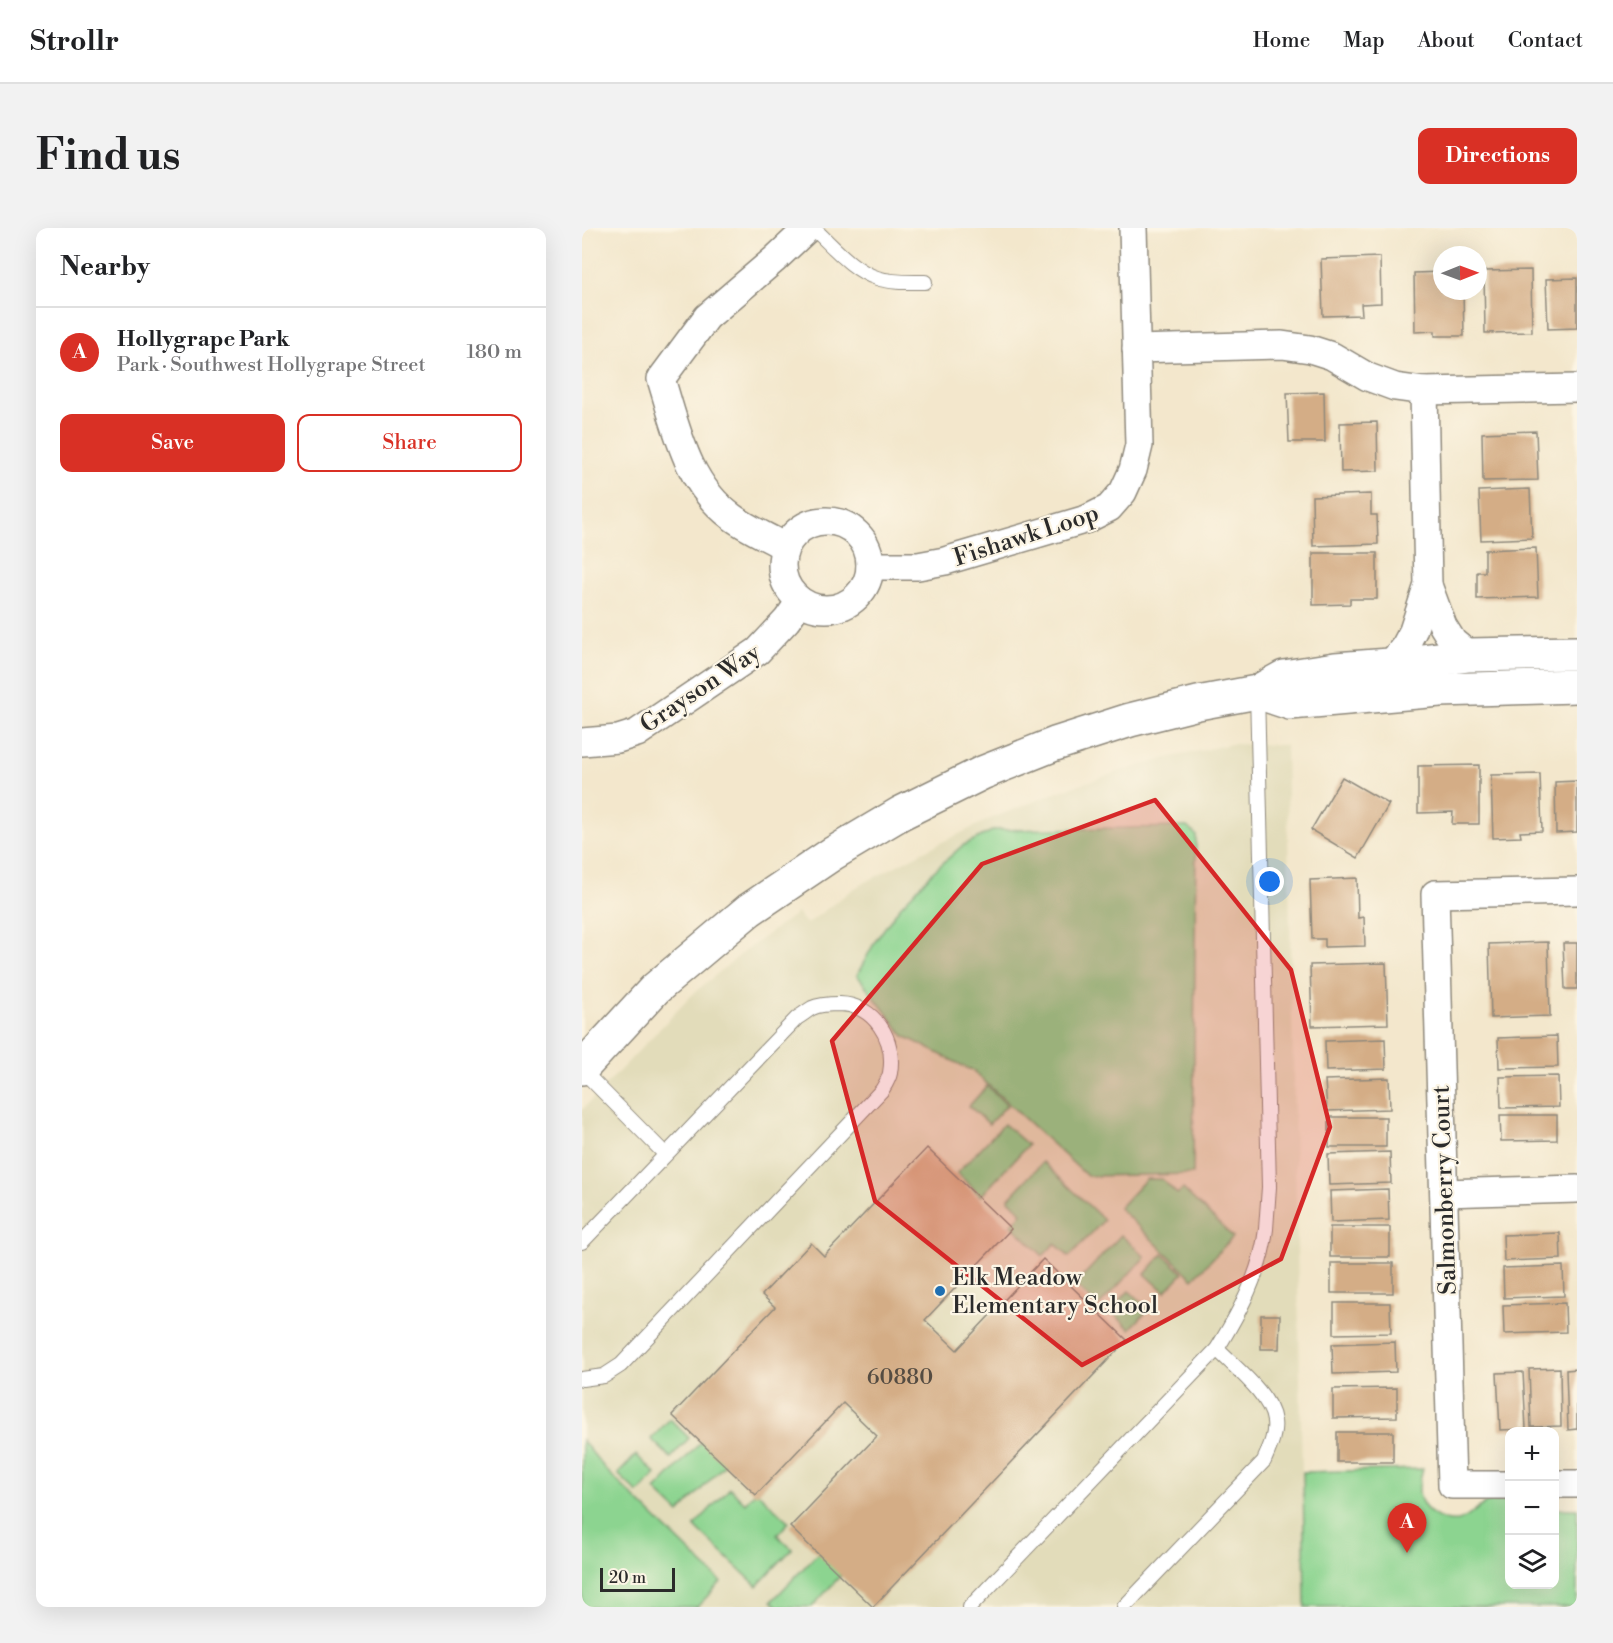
<!DOCTYPE html>
<meta charset="utf-8">
<style>
:root{--surface:#fff;--page:#f2f2f2;--text:#202124;--muted:#757577;--line:#e0e0e0;--accent:#d93025}
body{margin:0;font-family:"Libre Bodoni",serif;background:var(--page);color:var(--text)}
.controls{position:absolute;right:18px;bottom:18px;display:grid;overflow:hidden;border-radius:12px;box-shadow:0 6px 24px #0002}
.controls button{width:54px;height:54px;display:grid;place-items:center;padding:0;border:0;border-bottom:2px solid var(--line);background:var(--surface);color:var(--text);font:30px sans-serif}
.compass{position:absolute;left:851px;top:18px;width:54px;height:54px;border-radius:50%;background:var(--surface);box-shadow:0 6px 24px #0002;rotate:89deg}
.scale{position:absolute;left:18px;bottom:15px;width:75px;box-sizing:border-box;padding-left:6px;border:3px solid #2b2b2b;border-top:0;font-size:16px;line-height:21px;white-space:nowrap;color:#2b2b2b;-webkit-text-stroke:4px #fcf5e5;paint-order:stroke}
.you{position:absolute;left:688px;top:654px;width:21px;height:21px;margin:-15px;border:4px solid #fff;border-radius:50%;background:#1a73e8;box-shadow:0 0 0 9px #1a73e833}
.badge{display:grid;place-items:center;width:39px;height:39px;border-radius:50%;background:var(--accent);color:#fff;font-size:20px;font-weight:700}
.pin{position:absolute;translate:-50% -50px;filter:drop-shadow(0 2px 3px #0008)}
.pin::after{content:'';position:absolute;top:32px;width:21px;height:18px;background:inherit;clip-path:polygon(0 0,100% 0,50% 100%)}
.list{margin:0;padding:0;list-style:none}
h2{display:flex;justify-content:space-between;align-items:center;height:78px;margin:0;padding:0 24px;font-size:26px}
h2 small{font-size:20px;font-weight:400;color:var(--muted)}
.list li{display:grid;grid-template-columns:39px 1fr auto;gap:18px;align-items:center;box-sizing:border-box;height:90px;padding:0 24px;border-top:2px solid var(--line)}
.list b{display:block;font-size:22px;white-space:nowrap}
.list p{margin:0;font-size:20px;white-space:nowrap;color:var(--muted)}
.list em{font-size:20px;font-style:normal;color:var(--muted)}
.actions{display:flex;gap:12px;padding:18px 24px}
.actions a{flex:1;padding:14px 0;border:2px solid var(--accent);border-radius:12px;text-align:center;font-size:21px;color:var(--accent)}
.actions .main{background:var(--accent);color:#fff}
.icon{flex:none;width:33px;height:33px;fill:none;stroke:currentColor;stroke-width:2;stroke-linecap:round;stroke-linejoin:round}
.map{position:relative;flex:none;width:995px;height:1379px;overflow:hidden;border-radius:12px}
header{display:flex;align-items:center;gap:36px;box-sizing:border-box;height:84px;padding:0 30px;background:var(--surface);border-bottom:2px solid var(--line)}
header strong{font-size:28px}
nav{display:flex;gap:33px;margin-inline-start:auto;font-size:21px}
.intro{display:flex;align-items:center;justify-content:space-between;box-sizing:border-box;height:144px;padding:0 36px}
h1{margin:0;font-size:42px}
.button{padding:15px 27px;border-radius:12px;background:var(--accent);color:#fff;font-size:21px;font-weight:700}
main{display:flex;gap:36px;padding:0 36px}
aside{flex:1;background:var(--surface);border-radius:12px;box-shadow:0 6px 24px #0002}
.map>svg:first-child{display:block}
</style>
<header>
<strong>Strollr</strong>
<nav><a>Home</a><a>Map</a><a>About</a><a>Contact</a></nav>
</header>
<div class="intro"><h1>Find us</h1><a class="button">Directions</a></div>
<main>
<aside>
<h2>Nearby<small></small></h2>
<ul class="list">
<li><span class="badge">A</span><div><b>Hollygrape Park</b><p>Park · Southwest Hollygrape Street</p></div><em>180 m</em></li>
</ul>
<div class="actions"><a class="main">Save</a><a>Share</a></div>
</aside>
<div class="map">
<svg width="995" height="1379" viewBox="0 0 995 1379">
<rect width="100%" height="100%" fill="#fcf5e5"/>
<filter id="ink" filterUnits="userSpaceOnUse"><feTurbulence type="fractalNoise" baseFrequency=".0167" numOctaves="2"/><feDisplacementMap in="SourceGraphic" scale="12" xChannelSelector="R" yChannelSelector="G"/><feConvolveMatrix kernelMatrix="1 2 1 2 8 2 1 2 1" color-interpolation-filters="sRGB"/></filter>
<filter id="wash" filterUnits="userSpaceOnUse"><feTurbulence type="fractalNoise" baseFrequency=".008" numOctaves="4" result="noise"/><feDisplacementMap in="SourceGraphic" scale="24" xChannelSelector="R" yChannelSelector="G"/><feGaussianBlur stdDeviation="1.35" result="paint"/><feColorMatrix in="noise" values="0 0 0 0 0 0 0 0 0 0 0 0 0 0 0 0 0 1.4 0 .05"/><feComposite in="paint" operator="in"/></filter>
<g filter="url(#wash)">
<rect width="100%" height="100%" fill="#f3e7cc"/>
<!-- built -->
<path fill="#e2dcba" d="M 649,516 L 704,517 L 723,1379 L 0,1379 L 0,882 L 113,764 L 167,720 L 215,685 L 225,696 L 271,661 L 342,623 L 408,591 L 478,563 L 539,543 L 590,529 Z"/>
<!-- green -->
<g fill="#8cd490" stroke="#5c805e" stroke-width="1.5">
<path d="M 605,599 L 614,607 L 611,946 L 505,948 L 391,843 L 322,808 L 275,747 L 294,712 L 318,679 L 351,644 L 380,618 L 412,602 Z"/>
<path d="M 405,858 L 425,877 L 407,896 L 387,878 Z"/>
<path d="M 422,896 L 446,917 L 399,968 L 375,945 Z"/>
<path d="M 461,934 L 522,992 L 487,1029 L 473,1015 L 461,1028 L 429,997 L 440,985 L 426,971 Z"/>
<path d="M 564,951 L 580,951 L 595,966 L 601,961 L 651,1009 L 611,1051 L 537,980 Z"/>
<path d="M 539,1007 L 563,1029 L 516,1079 L 493,1057 Z"/>
<path d="M 581,1026 L 601,1045 L 583,1064 L 563,1046 Z"/>
<path d="M 547,1063 L 567,1081 L 548,1101 L 528,1082 Z"/>
<path d="M 88,1191 L 107,1210 L 89,1230 L 69,1211 Z"/>
<path d="M 0,1212 L 24,1242 L 139,1354 L 115,1379 L 0,1379 Z"/>
<path d="M 120,1213 L 144,1235 L 97,1285 L 73,1262 Z"/>
<path d="M 54,1227 L 74,1246 L 56,1265 L 36,1246 Z"/>
<path d="M 841,1241 C 838,1250 835,1260 838,1269 C 842,1284 860,1295 876,1293 C 888,1290 893,1280 904,1275 C 910,1272 920,1273 927,1273 L 927,1356 L 972,1356 L 973,1281 L 995,1281 L 995,1379 L 723,1379 L 721,1244 Z"/>
<path d="M 148,1260 L 163,1275 L 174,1263 L 207,1294 L 195,1307 L 210,1321 L 175,1358 L 112,1298 Z"/>
<path d="M 237,1324 L 260,1346 L 230,1379 L 196,1379 L 190,1373 Z"/>
</g>
<g id="blocks">
<!-- building -->
<g fill="#d4ad86">
<path d="M 798,29 L 799,75 L 779,76 L 780,87 L 741,88 L 739,31 Z"/>
<path d="M 949,42 L 950,104 L 903,105 L 902,43 Z"/>
<path d="M 860,44 L 860,63 L 881,63 L 882,108 L 853,108 L 853,103 L 833,104 L 832,45 Z"/>
<path d="M 995,50 L 995,100 L 966,101 L 964,51 Z"/>
<path d="M 742,164 L 743,214 L 707,214 L 705,165 Z"/>
<path d="M 795,194 L 796,243 L 759,244 L 758,195 Z"/>
<path d="M 954,203 L 956,252 L 901,253 L 900,205 Z"/>
<path d="M 948,261 L 950,310 L 899,312 L 897,263 Z"/>
<path d="M 789,266 L 789,287 L 795,287 L 796,316 L 731,318 L 730,268 Z"/>
<path d="M 954,320 L 956,369 L 895,371 L 895,344 L 903,344 L 903,322 Z"/>
<path d="M 731,325 L 795,325 L 795,371 L 768,371 L 768,376 L 731,377 Z"/>
<path d="M 897,537 L 897,596 L 870,596 L 871,584 L 836,585 L 836,538 Z"/>
<path d="M 958,546 L 960,603 L 938,604 L 939,609 L 911,610 L 909,547 Z"/>
<path d="M 760,549 L 807,576 L 776,630 L 729,602 Z"/>
<path d="M 995,553 L 995,604 L 974,605 L 973,554 Z"/>
<path d="M 775,650 L 776,690 L 782,689 L 783,718 L 743,719 L 743,711 L 730,711 L 728,652 Z"/>
<path d="M 966,714 L 968,788 L 909,790 L 907,716 Z"/>
<path d="M 981,715 L 995,715 L 995,761 L 983,761 Z"/>
<path d="M 804,735 L 806,796 L 730,798 L 728,737 Z"/>
<path d="M 975,808 L 976,839 L 917,840 L 916,810 Z"/>
<path d="M 803,811 L 804,841 L 744,843 L 743,813 Z"/>
<path d="M 976,848 L 977,879 L 919,880 L 918,849 Z"/>
<path d="M 807,850 L 808,881 L 745,883 L 743,852 Z"/>
<path d="M 918,887 L 975,887 L 975,912 L 919,913 Z"/>
<rect x="747" y="889" width="57" height="30"/>
<path d="M 345,920 L 429,1001 L 343,1092 L 375,1122 L 461,1031 L 545,1112 L 291,1379 L 208,1299 L 295,1208 L 261,1175 L 174,1267 L 90,1187 L 193,1079 L 180,1067 L 229,1015 L 242,1028 Z"/>
<path d="M 808,924 L 809,955 L 747,957 L 746,926 Z"/>
<path d="M 806,961 L 807,992 L 749,994 L 748,963 Z"/>
<rect x="748" y="999" width="60" height="30"/>
<path d="M 978,1005 L 979,1031 L 922,1033 L 921,1007 Z"/>
<rect x="749" y="1035" width="62" height="30"/>
<path d="M 981,1038 L 982,1068 L 922,1070 L 921,1040 Z"/>
<path d="M 752,1075 L 808,1075 L 809,1105 L 752,1106 Z"/>
<path d="M 983,1075 L 984,1104 L 922,1106 L 921,1077 Z"/>
<path d="M 679,1087 L 698,1087 L 697,1121 L 679,1121 Z"/>
<path d="M 813,1114 L 814,1144 L 751,1146 L 750,1116 Z"/>
<path d="M 978,1140 L 979,1198 L 949,1199 L 947,1141 Z"/>
<path d="M 995,1141 L 995,1201 L 986,1202 L 984,1142 Z"/>
<path d="M 941,1144 L 944,1201 L 918,1202 L 915,1145 Z"/>
<path d="M 815,1160 L 815,1189 L 751,1190 L 751,1161 Z"/>
<rect x="755" y="1204" width="56" height="30"/>
</g>
</g>
</g>
<g filter="url(#ink)">
<use href="#blocks" fill-opacity="0" stroke="#8f897c" stroke-width="1.5"/>
<g fill="none" stroke-linecap="round" stroke-linejoin="round">
<!-- service casing -->
<g stroke="#8f897c" stroke-width="16">
<g id="service">
<path d="M 231,0 C 250,17 270,42 295,50 C 310,55 327,54 343,54"/>
<path d="M 0,842 L 83,926"/>
<path d="M 0,1014 L 215,790 C 220,787 225,783 230,780 C 238,776 249,776 258,776 C 292,777 314,811 308,845 C 307,851 303,857 300,862 L 39,1137 L 22,1148 L 0,1151"/>
<path d="M 388,1379 L 635,1121 C 658,1083 679,1045 684,1001 C 685,987 686,973 687,959 L 675,464"/>
<path d="M 542,1379 L 682,1233 C 687,1221 694,1207 692,1193 C 689,1167 652,1139 635,1121"/>
</g>
</g>
<!-- minor casing -->
<g stroke="#8f897c" stroke-width="30">
<g id="minor">
<path d="M 554,121 L 700,117 L 728,121 L 750,128 L 786,149 L 813,159 L 842,163 L 995,160"/>
<circle cx="244" cy="337" r="44"/>
<path d="M 203,319 C 186,309 166,301 150,289 C 105,256 95,202 79,151 L 125,89 L 193,31 L 226,0"/>
<path d="M 288,338 L 336,338 L 363,333 L 505,291 L 527,280 L 541,264 L 551,242 L 557,217 L 551,0"/>
<path d="M 846,357 L 861,398 L 871,414 L 887,427"/>
<path d="M 808,437 L 823,418 L 831,403 L 846,357 L 842,163"/>
<path d="M 0,514 L 36,511 L 55,505 L 176,423 L 205,392 L 218,373"/>
<path d="M 862,965 L 995,961"/>
<path d="M 972,1256 L 995,1256"/>
<path d="M 927,1257 L 870,1257 L 853,666 L 995,663"/>
</g>
</g>
<!-- secondary casing -->
<g stroke="#8f897c" stroke-width="36">
<g id="secondary">
<path d="M 675,464 L 708,475 L 858,462 L 995,458"/>
<path d="M 0,840 L 73,761 L 167,682 L 250,626 L 319,585 L 400,545 L 473,516 L 548,492 L 616,475 L 675,464 L 702,449 L 753,441 L 808,437 L 887,427 L 995,425"/>
</g>
</g>
<!-- service -->
<use href="#service" stroke="#fff" stroke-width="14"/>
<!-- minor -->
<use href="#minor" stroke="#fff" stroke-width="27"/>
<!-- secondary -->
<use href="#secondary" stroke="#fff" stroke-width="33"/>
</g>
</g>
<!-- marked area -->
<path fill="#d62828" fill-opacity="0.2" stroke="#d62828" stroke-width="4.5" stroke-linejoin="round" d="M 573,572 L 709,742 L 748,899 L 699,1031 L 500,1137 L 293,973 L 250,813 L 400,636 Z"/>
<!-- markers -->
<circle fill="#1f6fb2" stroke="#fcf5e5" stroke-width="2" cx="358" cy="1063" r="6"/>
<g text-anchor="middle" stroke-width="4.5" stroke-linejoin="round" paint-order="stroke">
<!-- number labels -->
<g font-size="21" fill="#554c42">
<text x="318" y="1156">60880</text>
</g>
<!-- street labels -->
<g font-size="24" fill="#2b2b2b" stroke="#fcf5e5">
<text transform="translate(444 307) rotate(-18)" y="8">Fishawk Loop</text>
<text transform="translate(118 460) rotate(-34)" y="8">Grayson Way</text>
<text transform="translate(862 962) rotate(-92)" y="8">Salmonberry Court</text>
</g>
<!-- poi labels -->
<g font-size="24" fill="#2b2b2b" stroke="#fcf5e5" text-anchor="start">
<text x="370" y="1057">Elk Meadow<tspan x="370" dy="28">Elementary School</tspan></text>
</g>
</g>
</svg>
<div class="controls">
<button>+</button>
<button>−</button>
<button><svg class="icon" aria-label="layers" viewBox="0 0 24 24"><path d="M12 4l9 5-9 5-9-5zM3 14l9 5 9-5"/></svg></button>
</div>
<svg class="compass" viewBox="-18 -18 36 36"><path d="M0-13l5 13h-10z" fill="#e53935"/><path d="M0 13l5-13h-10z" fill="#757577"/></svg>
<div class="scale">20 m</div>
<div class="you"></div>
<div class="pin badge" style="left:825px;top:1325px">A</div>
</div>
</main>
